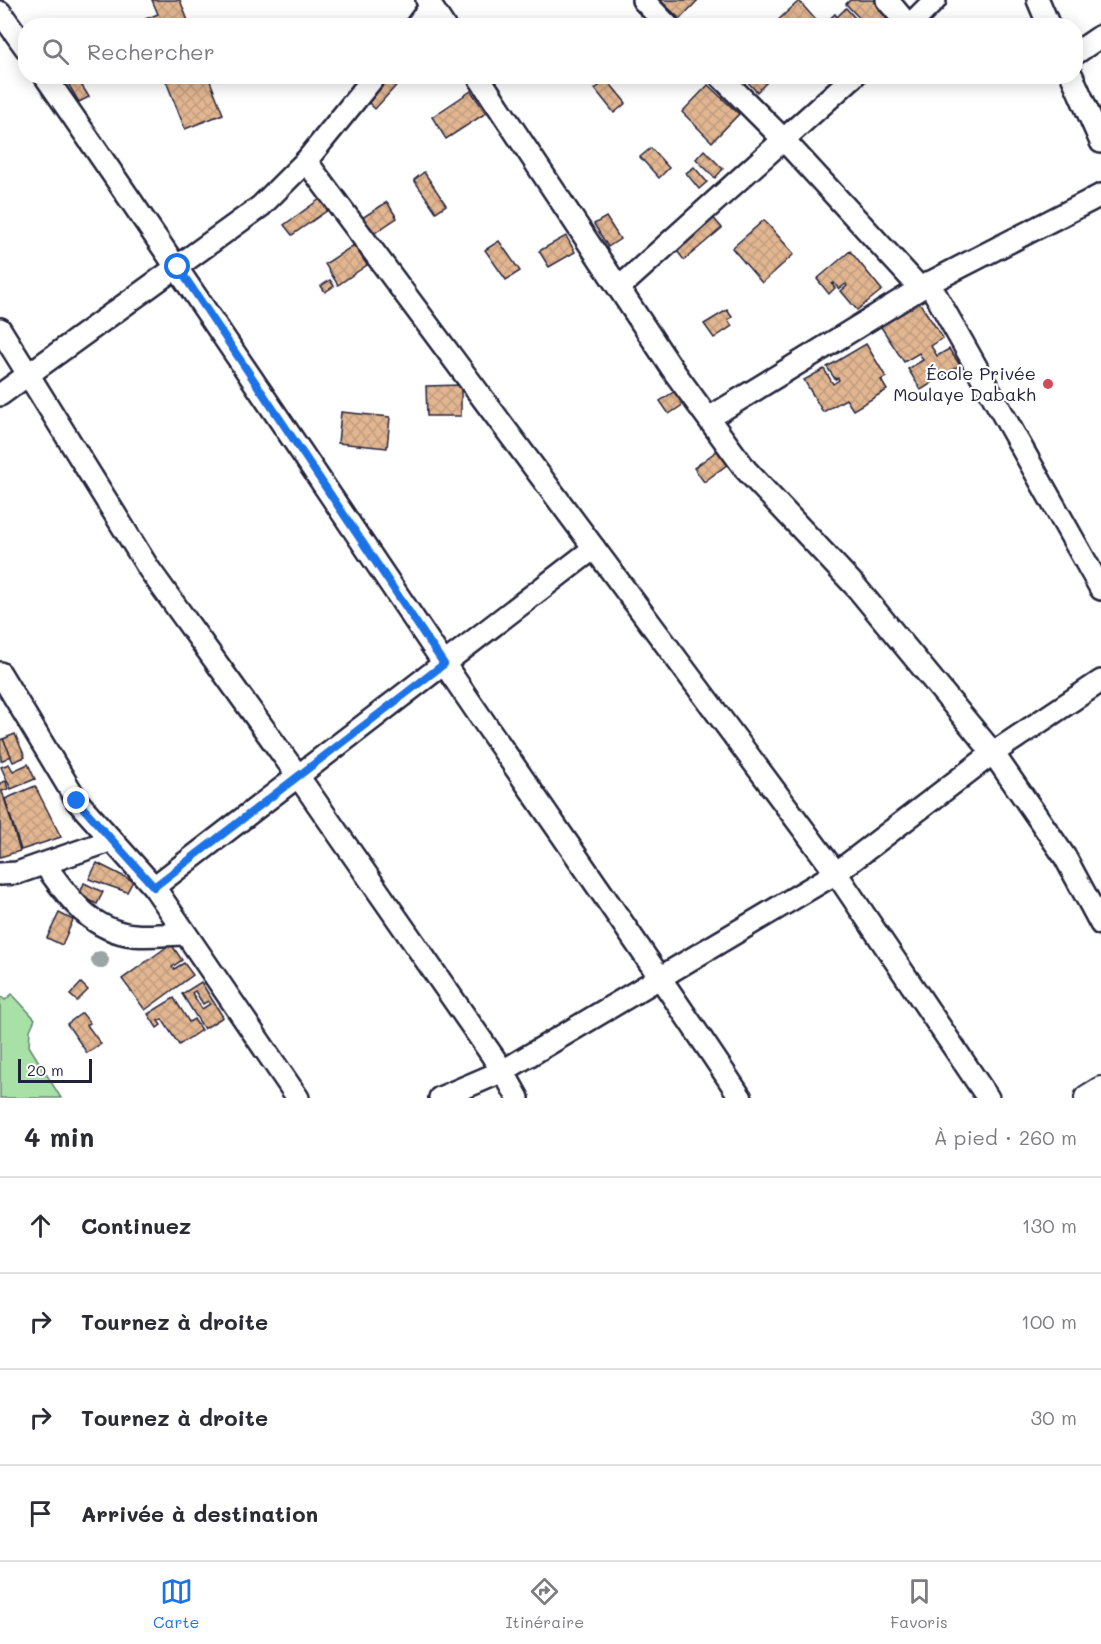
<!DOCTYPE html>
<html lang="fr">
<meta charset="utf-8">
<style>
:root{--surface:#fff;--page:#f7f7f7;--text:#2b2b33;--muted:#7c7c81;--line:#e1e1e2;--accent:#1a73e8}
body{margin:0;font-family:Mali,sans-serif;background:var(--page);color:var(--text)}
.scale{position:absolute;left:18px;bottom:15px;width:74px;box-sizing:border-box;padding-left:6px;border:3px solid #22223b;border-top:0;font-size:16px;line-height:21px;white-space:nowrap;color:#22223b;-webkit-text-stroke:4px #fff;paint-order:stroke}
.stop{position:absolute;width:18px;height:18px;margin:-14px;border:4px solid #1a73e8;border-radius:50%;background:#fff}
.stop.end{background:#1a73e8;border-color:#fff;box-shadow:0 2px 6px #0008}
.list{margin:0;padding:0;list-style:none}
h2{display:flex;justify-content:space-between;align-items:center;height:78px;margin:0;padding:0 24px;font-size:26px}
h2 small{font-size:20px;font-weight:400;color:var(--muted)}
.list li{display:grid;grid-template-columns:39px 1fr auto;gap:18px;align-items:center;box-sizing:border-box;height:96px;padding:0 24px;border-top:2px solid var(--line)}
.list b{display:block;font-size:22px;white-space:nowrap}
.list em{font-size:20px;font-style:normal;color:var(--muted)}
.icon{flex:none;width:33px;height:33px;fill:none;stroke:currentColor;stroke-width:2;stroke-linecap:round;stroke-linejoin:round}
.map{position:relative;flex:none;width:1101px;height:1098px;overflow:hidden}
.search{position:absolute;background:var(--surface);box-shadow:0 3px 15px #0003;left:18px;right:18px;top:18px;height:66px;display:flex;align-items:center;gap:15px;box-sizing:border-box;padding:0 21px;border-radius:24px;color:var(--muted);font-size:22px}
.sheet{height:462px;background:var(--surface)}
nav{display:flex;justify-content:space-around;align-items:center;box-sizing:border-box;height:84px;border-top:2px solid var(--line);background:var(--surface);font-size:16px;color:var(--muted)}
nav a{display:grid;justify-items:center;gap:3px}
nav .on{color:var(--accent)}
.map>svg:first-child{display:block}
</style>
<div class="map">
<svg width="1101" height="1098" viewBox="0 0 1101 1098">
<defs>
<pattern id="building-cross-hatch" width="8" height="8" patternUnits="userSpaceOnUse" patternTransform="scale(1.5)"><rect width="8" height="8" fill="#e1b691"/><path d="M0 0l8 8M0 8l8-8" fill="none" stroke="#c19c7e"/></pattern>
</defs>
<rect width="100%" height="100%" fill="#fff"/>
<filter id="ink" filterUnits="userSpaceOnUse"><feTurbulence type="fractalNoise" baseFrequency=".0167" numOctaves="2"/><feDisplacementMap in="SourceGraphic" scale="12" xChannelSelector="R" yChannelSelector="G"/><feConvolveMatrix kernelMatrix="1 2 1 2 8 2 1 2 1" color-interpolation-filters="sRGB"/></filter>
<g filter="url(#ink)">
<!-- grass -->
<path fill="#a7e1a6" stroke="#648270" stroke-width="1.5" d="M 12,994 L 35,1019 L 30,1030 L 29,1046 L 61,1098 L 0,1098 L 0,996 L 5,1000 Z"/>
<!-- building -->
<g fill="url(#building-cross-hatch)" stroke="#22223b" stroke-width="1.5" fill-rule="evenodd">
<path d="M 152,0 L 180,0 L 190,26 L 140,26 L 138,22 L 158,14 Z"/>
<path d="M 660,0 L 698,0 L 680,19 Z"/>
<path d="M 850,0 L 873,0 L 888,17 L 879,26 L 867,26 L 846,4 Z"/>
<path d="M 799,1 L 821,26 L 775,26 L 774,24 Z"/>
<path d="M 846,8 L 862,26 L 824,24 L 835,14 L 837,17 Z"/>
<path d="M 76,76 L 89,97 L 79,102 L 64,77 Z"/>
<path d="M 164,76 L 208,76 L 223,114 L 185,129 Z"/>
<path d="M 387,76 L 404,77 L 375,109 L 365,99 Z"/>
<path d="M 412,76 L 425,76 L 426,78 L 416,84 Z"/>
<path d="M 742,76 L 773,76 L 757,92 Z"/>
<path d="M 607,80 L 626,103 L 614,113 L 595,89 Z"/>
<path d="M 708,85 L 739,114 L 712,142 L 682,112 Z"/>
<path d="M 471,91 L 486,113 L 446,139 L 432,117 Z"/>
<path d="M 651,148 L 669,168 L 659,178 L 640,157 Z"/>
<path d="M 704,150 L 723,169 L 715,178 L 696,159 Z"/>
<path d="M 694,167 L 707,182 L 699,189 L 686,173 Z"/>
<path d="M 424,172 L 446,205 L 436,212 L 414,180 Z"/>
<path d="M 320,199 L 328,210 L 292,235 L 284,225 Z"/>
<path d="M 387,202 L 397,218 L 373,234 L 362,218 Z"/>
<path d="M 711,215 L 722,228 L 684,260 L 674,247 Z"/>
<path d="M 606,217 L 620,239 L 608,247 L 594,224 Z"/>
<path d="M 764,220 L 794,254 L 762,283 L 732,248 Z"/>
<path d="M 566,236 L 575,252 L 549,267 L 539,251 Z"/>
<path d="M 499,241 L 520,271 L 506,280 L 485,250 Z"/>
<path d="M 354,245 L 367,265 L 338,285 L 325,264 Z"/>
<path d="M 850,251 L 882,290 L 857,310 L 841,291 L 847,286 L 846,284 L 839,289 L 834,283 L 832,284 L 835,288 L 829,294 L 817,279 Z"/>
<path d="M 330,280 L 334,286 L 325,292 L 321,286 Z"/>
<path d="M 915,296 L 943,338 L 931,346 L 937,356 L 949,349 L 960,365 L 921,390 L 908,369 L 923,360 L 919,353 L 904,362 L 877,321 Z"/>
<path d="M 727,310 L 732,317 L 728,320 L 732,326 L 714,338 L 704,324 Z"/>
<path d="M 866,344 L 886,377 L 881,380 L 887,390 L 853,410 L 846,399 L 823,412 L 804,380 L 824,369 L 833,384 L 839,380 L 838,378 L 835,379 L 827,367 Z"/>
<path d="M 461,385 L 461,416 L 427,416 L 426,386 Z"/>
<path d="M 675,391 L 684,404 L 669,414 L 660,401 Z"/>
<path d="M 341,412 L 390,417 L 387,448 L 338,443 Z"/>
<path d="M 718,450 L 728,464 L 704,482 L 694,468 Z"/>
<path d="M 15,734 L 25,757 L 13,762 L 3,739 Z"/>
<path d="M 3,739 L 11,756 L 1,761 L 0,740 Z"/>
<path d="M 9,764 L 13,771 L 28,764 L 35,779 L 11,789 L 1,767 Z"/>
<path d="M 6,781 L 8,789 L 2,791 L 20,851 L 0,857 L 0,783 Z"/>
<path d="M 35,786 L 61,837 L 21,850 L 5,799 Z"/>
<path d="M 97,863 L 133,881 L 127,892 L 89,879 Z"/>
<path d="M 84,883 L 103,892 L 97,904 L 79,896 Z"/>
<path d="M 59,913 L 73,920 L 62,945 L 47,938 Z"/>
<path d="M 171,944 L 182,960 L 172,967 L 174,969 L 184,963 L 193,975 L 145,1010 L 122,979 Z"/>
<path d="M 201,982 L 223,1017 L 204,1029 L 182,994 ZM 195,991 L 203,1004 L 208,1001 L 210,1004 L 202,1009 L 192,993 Z"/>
<path d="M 81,983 L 88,990 L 77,1001 L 70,995 Z"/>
<path d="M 174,998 L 189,1022 L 194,1019 L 201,1030 L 179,1045 L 162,1019 L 158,1021 L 161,1025 L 157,1028 L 148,1014 Z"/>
<path d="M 82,1013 L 90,1023 L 87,1025 L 101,1044 L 87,1053 L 67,1024 Z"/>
</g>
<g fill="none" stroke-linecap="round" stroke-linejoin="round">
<!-- minor casing -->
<g stroke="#22223b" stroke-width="26">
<g id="minor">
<path d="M 427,0 L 444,26"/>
<path d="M 643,0 L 668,26"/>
<path d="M 887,0 L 909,26"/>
<path d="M 1038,0 L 1049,26"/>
<path d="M 0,12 L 26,48"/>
<path d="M 416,26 L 431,6"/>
<path d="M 909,26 L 935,0"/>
<path d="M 1076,53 L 1101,36"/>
<path d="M 45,76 C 180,270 311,467 443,662 C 542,808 644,951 741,1098"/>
<path d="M 478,76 L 675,373 L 746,470 L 857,588 L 993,753 L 1065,857 L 1101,924"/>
<path d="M 720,76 L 784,140 L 920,288"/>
<path d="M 1072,76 L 1101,142"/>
<path d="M 306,161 L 836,873 L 988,1098"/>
<path d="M 929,283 L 1101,589"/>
<path d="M 620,287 L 854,76"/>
<path d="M 0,329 L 149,569 L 298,776 L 503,1071 L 518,1098"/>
<path d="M 0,395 L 261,206 L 306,161 L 375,76"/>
<path d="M 709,418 L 929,283 L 1101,195"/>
<path d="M 0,673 L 77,801 L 154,887 L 298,1098"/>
<path d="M 45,865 C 68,897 91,931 134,935 C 150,937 169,934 185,934"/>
<path d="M 0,874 L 17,873 L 112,840"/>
<path d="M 154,887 L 594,548"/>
<path d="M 440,1098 L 503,1071 L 836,873 L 993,753 L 1101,681"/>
</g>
</g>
<!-- tertiary casing -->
<g stroke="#22223b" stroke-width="30">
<path id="tertiary" d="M 1088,1098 L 1101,1090"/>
</g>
<!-- minor -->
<use href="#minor" stroke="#fff" stroke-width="21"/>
<!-- tertiary -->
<use href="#tertiary" stroke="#fff" stroke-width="26"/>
</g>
<!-- trees -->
<circle fill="#9ba5a5" cx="100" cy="960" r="9"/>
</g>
<g fill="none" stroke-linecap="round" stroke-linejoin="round" filter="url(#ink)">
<!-- route -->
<path stroke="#1a73e8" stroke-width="8" d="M 77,801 L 154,887 L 444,664 L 178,267"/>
</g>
<!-- markers -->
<circle fill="#d1495b" stroke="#fff" stroke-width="2" cx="1048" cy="384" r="6"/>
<g text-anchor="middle" stroke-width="4.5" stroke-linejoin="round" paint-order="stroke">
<!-- poi labels -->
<g font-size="18" fill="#22223b" stroke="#fff" text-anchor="end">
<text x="1036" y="380">École Privée<tspan x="1036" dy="21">Moulaye Dabakh</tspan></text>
</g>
</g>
</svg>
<div class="scale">20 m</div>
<div class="stop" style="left:178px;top:267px"></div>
<div class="stop end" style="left:77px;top:801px"></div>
<div class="search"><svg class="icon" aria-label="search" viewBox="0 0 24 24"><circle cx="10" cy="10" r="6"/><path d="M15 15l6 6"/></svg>Rechercher</div>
</div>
<section class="sheet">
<h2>4 min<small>À pied · 260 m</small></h2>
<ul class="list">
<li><svg class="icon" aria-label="ahead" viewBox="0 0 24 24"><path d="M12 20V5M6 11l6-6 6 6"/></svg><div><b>Continuez</b></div><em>130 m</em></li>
<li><svg class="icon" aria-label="right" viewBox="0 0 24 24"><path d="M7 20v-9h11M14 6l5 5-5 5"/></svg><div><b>Tournez à droite</b></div><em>100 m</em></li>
<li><svg class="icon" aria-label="right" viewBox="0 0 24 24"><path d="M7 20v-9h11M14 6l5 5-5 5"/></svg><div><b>Tournez à droite</b></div><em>30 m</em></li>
<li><svg class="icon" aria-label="arrive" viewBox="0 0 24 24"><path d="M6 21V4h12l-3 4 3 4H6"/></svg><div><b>Arrivée à destination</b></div></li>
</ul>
</section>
<nav>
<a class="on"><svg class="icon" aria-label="map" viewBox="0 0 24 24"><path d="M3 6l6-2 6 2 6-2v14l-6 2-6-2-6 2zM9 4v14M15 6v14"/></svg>Carte</a>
<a><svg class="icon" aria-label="directions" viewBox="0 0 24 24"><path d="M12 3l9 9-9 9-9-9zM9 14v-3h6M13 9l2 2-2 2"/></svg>Itinéraire</a>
<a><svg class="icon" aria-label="saved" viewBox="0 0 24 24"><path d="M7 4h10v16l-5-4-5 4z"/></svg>Favoris</a>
</nav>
